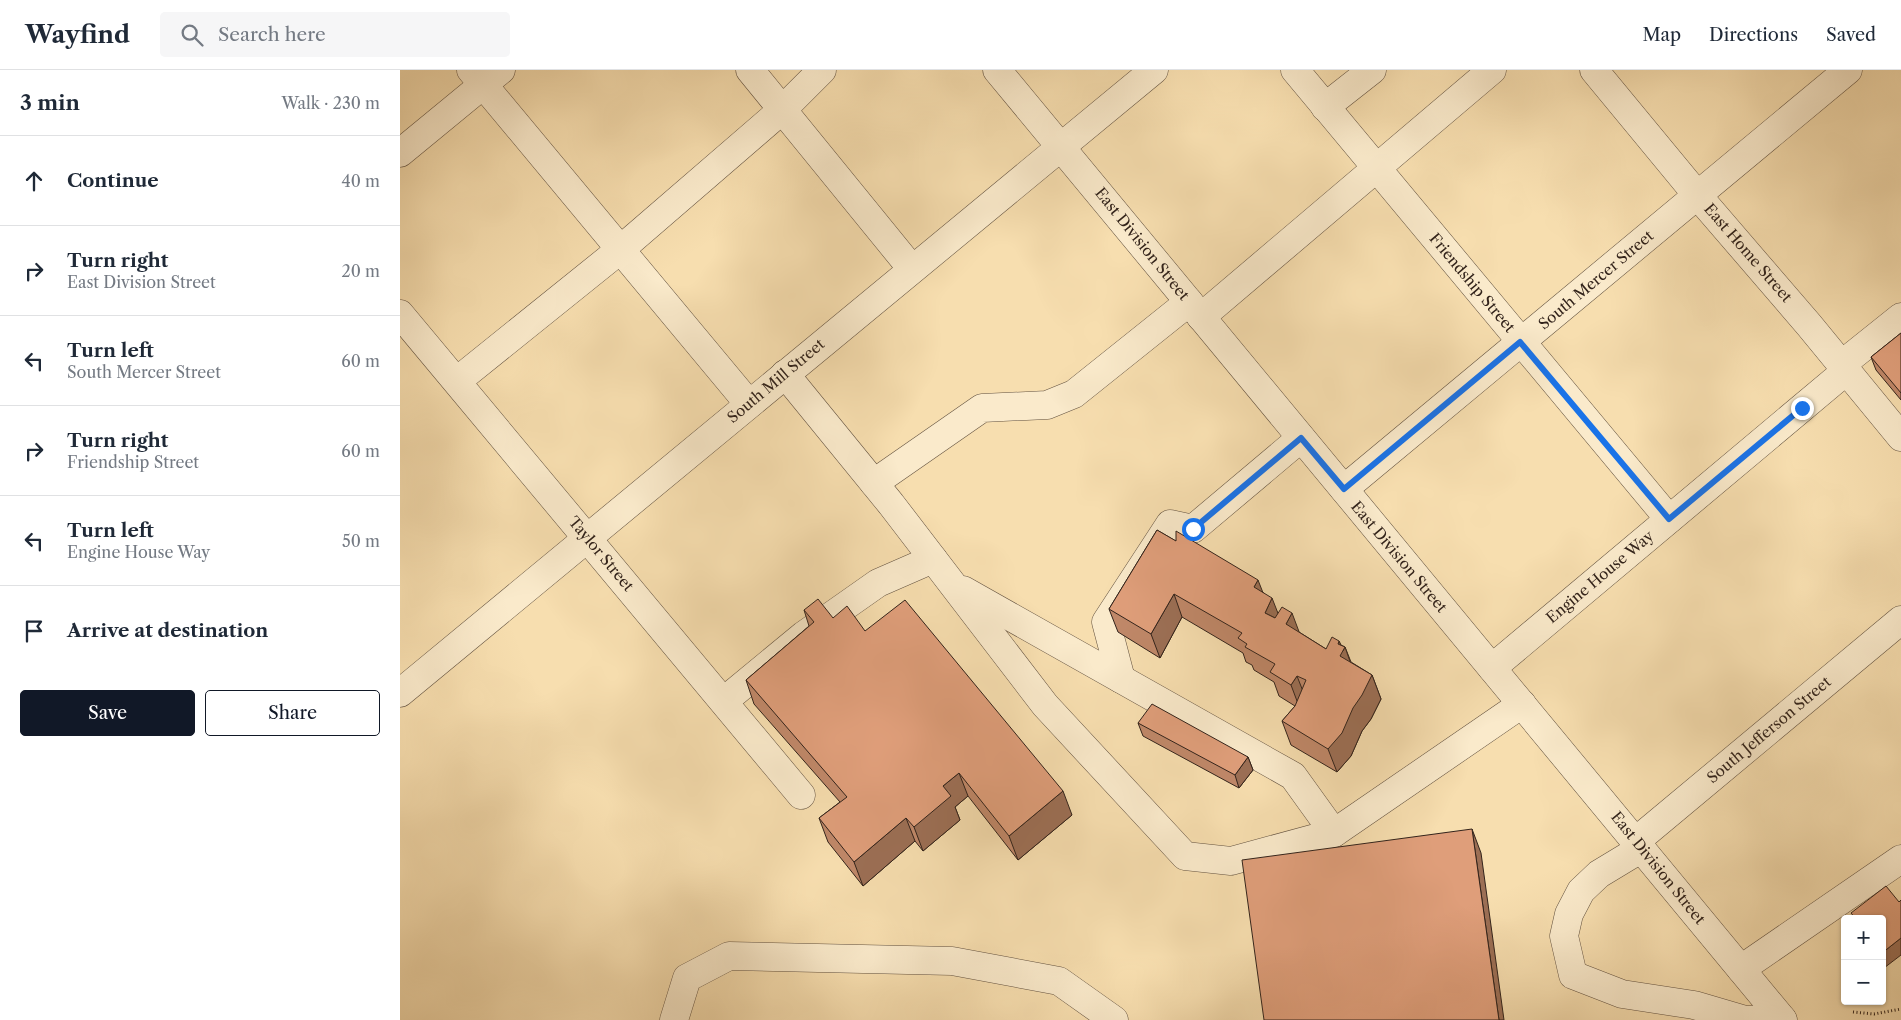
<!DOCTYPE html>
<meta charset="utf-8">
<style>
:root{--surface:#fff;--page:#f6f6f7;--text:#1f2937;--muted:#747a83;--line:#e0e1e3;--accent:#111827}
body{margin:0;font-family:"Libre Caslon Text",serif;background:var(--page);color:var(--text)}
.controls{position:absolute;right:15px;bottom:15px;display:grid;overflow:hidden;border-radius:5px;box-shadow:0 1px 4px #0004}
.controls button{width:45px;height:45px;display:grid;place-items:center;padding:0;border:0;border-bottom:1px solid var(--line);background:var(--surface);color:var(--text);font:25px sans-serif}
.stop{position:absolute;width:15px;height:15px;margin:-11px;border:4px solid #1a73e8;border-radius:50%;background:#fff}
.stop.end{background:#1a73e8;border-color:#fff;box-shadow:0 1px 5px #0008}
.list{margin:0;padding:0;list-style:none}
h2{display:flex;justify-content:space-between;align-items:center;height:65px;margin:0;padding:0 20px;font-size:21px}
h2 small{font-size:16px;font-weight:400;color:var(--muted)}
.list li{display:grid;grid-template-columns:32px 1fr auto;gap:15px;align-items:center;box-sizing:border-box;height:90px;padding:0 20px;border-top:1px solid var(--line)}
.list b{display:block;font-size:19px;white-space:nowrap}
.list p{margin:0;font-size:16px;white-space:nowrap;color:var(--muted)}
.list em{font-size:16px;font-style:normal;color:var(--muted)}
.actions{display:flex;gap:10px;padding:15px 20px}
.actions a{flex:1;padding:11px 0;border:1px solid var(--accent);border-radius:5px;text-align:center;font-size:18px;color:var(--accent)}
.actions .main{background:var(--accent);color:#fff}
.icon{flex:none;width:28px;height:28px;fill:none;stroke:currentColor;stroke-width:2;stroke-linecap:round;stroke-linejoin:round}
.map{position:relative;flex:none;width:1501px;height:950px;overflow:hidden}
header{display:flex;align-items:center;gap:30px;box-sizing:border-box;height:70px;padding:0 25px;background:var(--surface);border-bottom:1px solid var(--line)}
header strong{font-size:24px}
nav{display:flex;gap:28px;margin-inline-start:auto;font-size:18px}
.search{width:350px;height:45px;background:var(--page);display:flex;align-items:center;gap:12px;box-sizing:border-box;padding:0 18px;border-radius:5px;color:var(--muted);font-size:19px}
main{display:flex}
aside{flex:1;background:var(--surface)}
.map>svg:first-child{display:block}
</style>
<header>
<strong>Wayfind</strong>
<div class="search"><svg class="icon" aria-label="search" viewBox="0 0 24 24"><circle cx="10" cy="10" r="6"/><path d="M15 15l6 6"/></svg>Search here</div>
<nav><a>Map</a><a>Directions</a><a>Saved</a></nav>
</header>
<main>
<aside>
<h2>3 min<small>Walk · 230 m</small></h2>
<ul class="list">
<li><svg class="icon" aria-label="ahead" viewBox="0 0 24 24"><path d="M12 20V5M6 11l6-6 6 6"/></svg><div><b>Continue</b></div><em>40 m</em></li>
<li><svg class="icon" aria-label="right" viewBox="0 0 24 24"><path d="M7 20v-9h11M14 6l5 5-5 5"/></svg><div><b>Turn right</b><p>East Division Street</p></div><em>20 m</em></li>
<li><svg class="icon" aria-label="left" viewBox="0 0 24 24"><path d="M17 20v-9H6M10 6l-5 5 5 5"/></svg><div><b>Turn left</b><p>South Mercer Street</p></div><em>60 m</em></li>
<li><svg class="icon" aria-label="right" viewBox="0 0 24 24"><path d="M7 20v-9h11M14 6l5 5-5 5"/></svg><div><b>Turn right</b><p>Friendship Street</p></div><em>60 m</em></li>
<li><svg class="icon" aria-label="left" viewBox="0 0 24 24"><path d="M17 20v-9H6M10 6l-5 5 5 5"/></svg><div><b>Turn left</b><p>Engine House Way</p></div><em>50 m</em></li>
<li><svg class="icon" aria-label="arrive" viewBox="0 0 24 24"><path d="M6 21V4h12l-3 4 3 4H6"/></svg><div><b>Arrive at destination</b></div></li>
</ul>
<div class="actions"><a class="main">Save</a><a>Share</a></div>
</aside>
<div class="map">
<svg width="1501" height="950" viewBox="0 0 1501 950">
<rect width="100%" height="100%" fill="#f7deaf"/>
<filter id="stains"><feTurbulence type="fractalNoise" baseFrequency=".004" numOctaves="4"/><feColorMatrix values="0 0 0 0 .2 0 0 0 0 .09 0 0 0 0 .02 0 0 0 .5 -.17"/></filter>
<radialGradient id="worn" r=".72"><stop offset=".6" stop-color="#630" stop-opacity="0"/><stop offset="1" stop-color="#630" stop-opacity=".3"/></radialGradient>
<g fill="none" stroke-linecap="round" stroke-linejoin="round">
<!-- minor casing -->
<g stroke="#635240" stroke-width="29">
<g id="minor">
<path d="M 71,0 L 349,334"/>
<path d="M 350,0 L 512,199"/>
<path d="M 597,0 L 1383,950"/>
<path d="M 895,0 L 1269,449"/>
<path d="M 1194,0 L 1298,126 L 1409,255 L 1501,367"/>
<path d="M 925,37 L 972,0"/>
<path d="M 0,83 L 101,0"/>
<path d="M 0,244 L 401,725"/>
<path d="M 801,247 L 1092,0"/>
<path d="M 1441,295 L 1501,247"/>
<path d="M 385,304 L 491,434 L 645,635 L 785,786 L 831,791 L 934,763 L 1122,634"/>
<path d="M 57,311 L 221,179 L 382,40 L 422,0"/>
<path d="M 474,413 L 582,338 L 647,335 L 674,324 L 789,232"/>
<path d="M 944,419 L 1448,0"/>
<path d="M 563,520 L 893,706 L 934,763"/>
<path d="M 1092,598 L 1446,301"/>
<path d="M 721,609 L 706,552 L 770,454 L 793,459 L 901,368"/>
<path d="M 0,623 L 754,0"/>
<path d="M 324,631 L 404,565 L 478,513 L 533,489"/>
<path d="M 1236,771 L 1501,550"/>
<path d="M 1242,778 L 1199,804 L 1181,821 L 1169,844 L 1164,866 L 1173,905 L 1222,924 L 1294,935 L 1345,950 L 1382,949"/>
<path d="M 1341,899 L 1501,789"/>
<path d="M 274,950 L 287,908 L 329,886 L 552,891 L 659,911 L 714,950"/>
</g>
</g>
<!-- path -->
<path stroke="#32231b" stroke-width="3" stroke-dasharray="1 2.5" stroke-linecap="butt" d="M 1453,942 L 1474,944 L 1501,939"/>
<!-- minor -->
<use href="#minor" stroke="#faeacb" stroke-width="28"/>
</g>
<!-- wall -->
<g fill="#c08869" stroke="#32231b">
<path d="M 1501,263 L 1501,330 L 1476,300 L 1471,287 Z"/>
<path d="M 757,460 L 863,522 L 878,543 L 899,562 L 926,579 L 939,571 L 941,575 L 945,577 L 951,592 L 972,605 L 981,629 L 971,649 L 962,661 L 951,686 L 937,702 L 891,675 L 882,651 L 895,636 L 879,626 L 874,612 L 854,600 L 852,595 L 846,592 L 843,583 L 782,547 L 760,588 L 718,562 L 709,539 Z"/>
<path d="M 404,540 L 433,548 L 465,561 L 672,745 L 618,790 L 568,726 L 555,737 L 560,750 L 523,781 L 515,771 L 463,816 L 428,772 L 419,748 L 440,732 L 354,634 L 346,610 L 409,556 Z"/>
<path d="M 738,653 L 848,687 L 853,700 L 839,718 L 743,666 Z"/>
</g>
<!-- shaded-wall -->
<g fill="#9c6f55" stroke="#32231b">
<path d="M 858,510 L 867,533 L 854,517 Z"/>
<path d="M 774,524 L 782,547 L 760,588 L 751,564 Z"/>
<path d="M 872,528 L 881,551 L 865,543 Z"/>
<path d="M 892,543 L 901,567 L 886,554 Z"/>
<path d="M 939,571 L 943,581 L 945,577 L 953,600 L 940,586 L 938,574 Z"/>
<path d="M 972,605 L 981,629 L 971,649 L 962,661 L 951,686 L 937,702 L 928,679 Z"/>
<path d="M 897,606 L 906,629 L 900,639 L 891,615 Z"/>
<path d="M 848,687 L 853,700 L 839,718 L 835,705 Z"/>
<path d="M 559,703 L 568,726 L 555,737 L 560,750 L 523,781 L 514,757 L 543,716 Z"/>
<path d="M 663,721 L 672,745 L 618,790 L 609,766 Z"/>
<path d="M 506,748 L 515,771 L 463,816 L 454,792 Z"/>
<path d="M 1072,759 L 1081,783 L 1104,950 L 1099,950 Z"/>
<path d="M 1501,868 L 1501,885 L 1484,898 L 1482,895 L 1482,883 Z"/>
</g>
<!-- building -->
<g fill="#df9e7a" stroke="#32231b">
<path d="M 1501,263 L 1501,323 L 1471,287 Z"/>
<path d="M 757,460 L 776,471 L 776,461 L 858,510 L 854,517 L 872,528 L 865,543 L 875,548 L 882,537 L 892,543 L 886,554 L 926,579 L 932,567 L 939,571 L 938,574 L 945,577 L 940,586 L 972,605 L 962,625 L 953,638 L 942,663 L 928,679 L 882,651 L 895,636 L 906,610 L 897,606 L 891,615 L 870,602 L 875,594 L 845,577 L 847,574 L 838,568 L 842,563 L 774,524 L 751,564 L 709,539 Z"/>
<path d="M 418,529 L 433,548 L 447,536 L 465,561 L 505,530 L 663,721 L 609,766 L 559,703 L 543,716 L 551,726 L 514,757 L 506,748 L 454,792 L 419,748 L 447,727 L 346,610 L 414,552 L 404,540 Z"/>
<path d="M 752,634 L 848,687 L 835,705 L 738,653 Z"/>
<path d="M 1072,759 L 1099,950 L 864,950 L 842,790 Z"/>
<path d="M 1486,816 L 1499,832 L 1501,830 L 1501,868 L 1482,883 L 1482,849 L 1456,849 L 1451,843 Z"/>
</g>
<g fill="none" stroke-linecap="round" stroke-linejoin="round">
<!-- route -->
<path stroke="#1a73e8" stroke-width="6" d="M 793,459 L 901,368 L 944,419 L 1120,272 L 1269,449 L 1402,338"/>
</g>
<g text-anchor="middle" stroke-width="4" stroke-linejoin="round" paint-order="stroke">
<!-- street labels -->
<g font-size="15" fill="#32231b" stroke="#faeacb">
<text transform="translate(742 174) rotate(51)" y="5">East Division Street</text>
<text transform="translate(1348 183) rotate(49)" y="5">East Home Street</text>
<text transform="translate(1196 210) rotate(-40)" y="5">South Mercer Street</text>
<text transform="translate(1072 213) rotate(50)" y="5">Friendship Street</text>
<text transform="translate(376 311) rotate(-40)" y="5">South Mill Street</text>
<text transform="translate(201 484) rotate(50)" y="5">Taylor Street</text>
<text transform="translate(999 487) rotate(50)" y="5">East Division Street</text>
<text transform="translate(1200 507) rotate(-40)" y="5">Engine House Way</text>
<text transform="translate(1369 660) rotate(-40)" y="5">South Jefferson Street</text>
<text transform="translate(1258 798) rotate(51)" y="5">East Division Street</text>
</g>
</g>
<rect width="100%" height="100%" filter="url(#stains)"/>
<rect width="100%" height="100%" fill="url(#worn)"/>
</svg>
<div class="controls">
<button>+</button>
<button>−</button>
</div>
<div class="stop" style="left:793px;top:459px"></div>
<div class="stop end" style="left:1402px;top:338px"></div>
</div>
</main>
